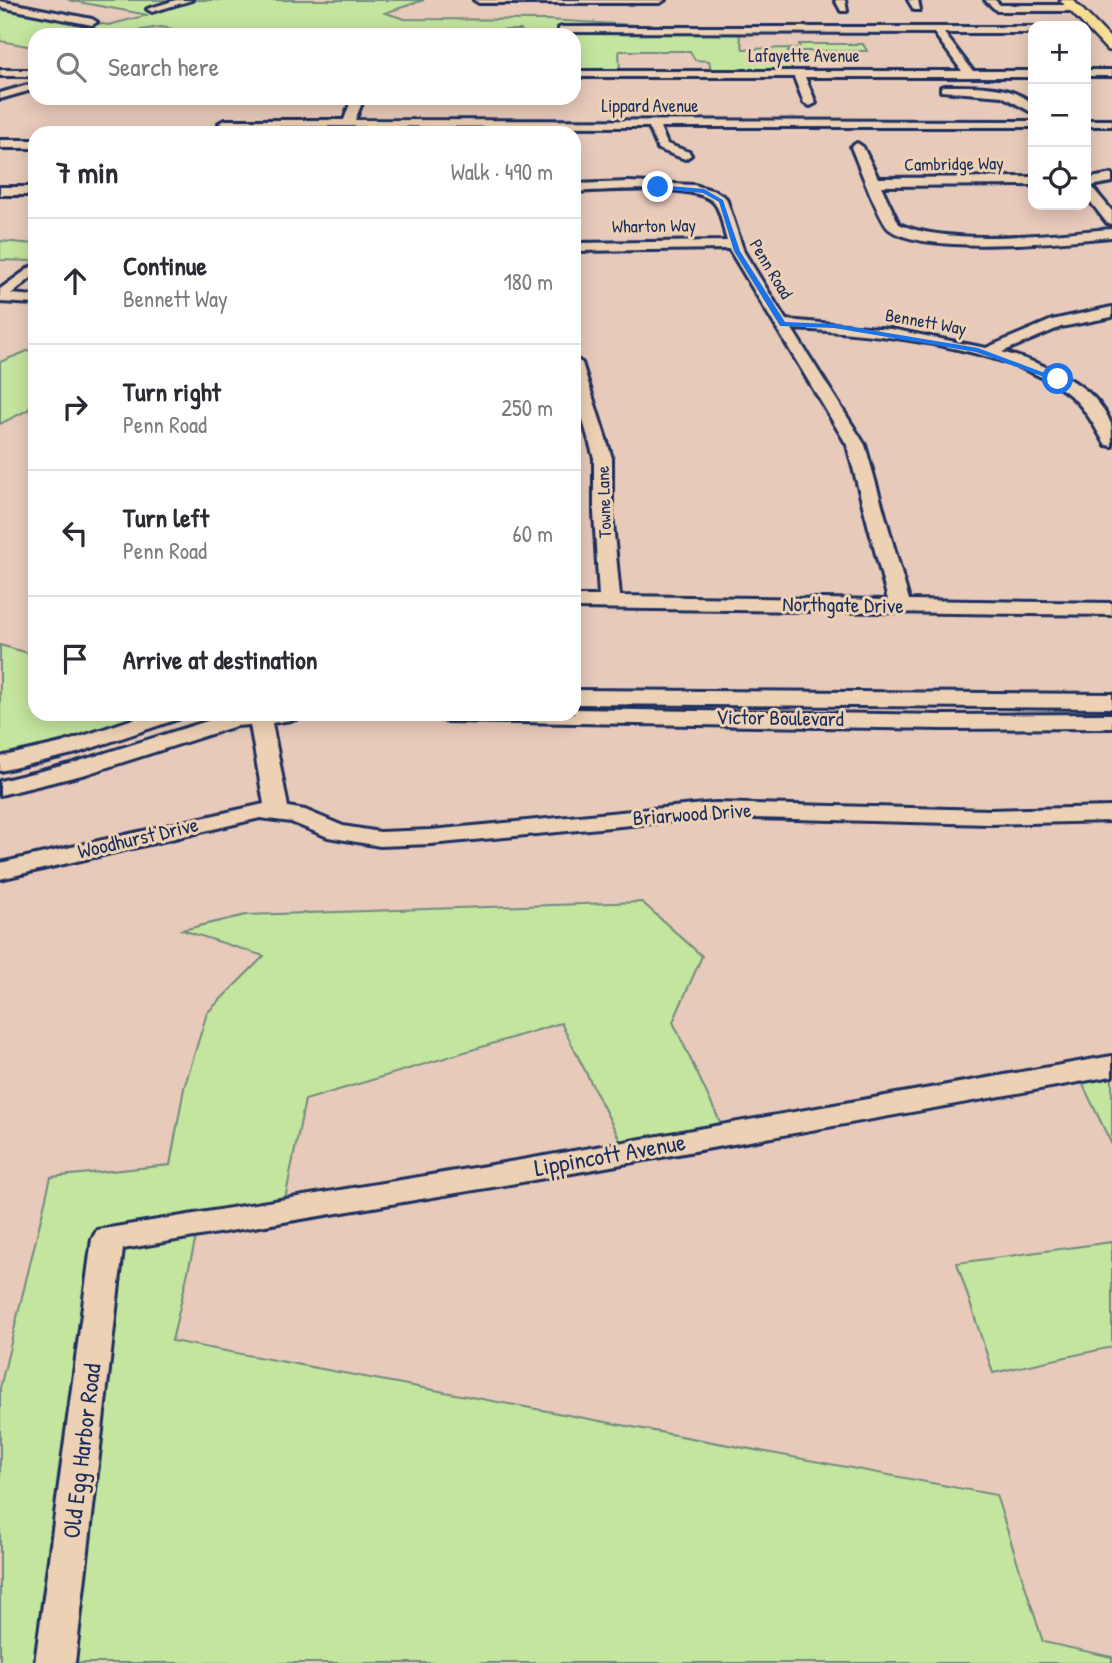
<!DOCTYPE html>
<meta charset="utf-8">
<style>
:root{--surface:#fff;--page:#f7f7f7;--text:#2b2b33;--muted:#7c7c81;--line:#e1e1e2}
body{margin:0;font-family:"Patrick Hand",sans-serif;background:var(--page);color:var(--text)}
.controls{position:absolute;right:21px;top:21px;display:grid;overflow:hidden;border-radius:14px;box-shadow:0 4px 18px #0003}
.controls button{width:63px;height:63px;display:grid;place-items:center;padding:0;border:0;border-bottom:2px solid var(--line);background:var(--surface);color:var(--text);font:35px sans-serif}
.stop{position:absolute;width:21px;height:21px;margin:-16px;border:5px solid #1a73e8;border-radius:50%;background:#fff}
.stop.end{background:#1a73e8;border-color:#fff;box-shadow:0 2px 7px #0008}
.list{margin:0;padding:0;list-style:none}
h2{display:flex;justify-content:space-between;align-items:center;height:91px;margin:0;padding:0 28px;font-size:30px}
h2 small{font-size:23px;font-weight:400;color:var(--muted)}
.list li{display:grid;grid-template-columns:46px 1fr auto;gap:21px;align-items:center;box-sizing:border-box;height:126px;padding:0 28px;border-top:2px solid var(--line)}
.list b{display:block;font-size:26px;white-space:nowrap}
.list p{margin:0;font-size:23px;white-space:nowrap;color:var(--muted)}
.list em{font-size:23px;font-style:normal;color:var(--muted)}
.icon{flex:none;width:38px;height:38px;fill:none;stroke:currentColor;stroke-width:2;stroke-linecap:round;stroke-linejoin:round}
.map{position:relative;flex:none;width:1112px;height:1663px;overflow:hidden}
.search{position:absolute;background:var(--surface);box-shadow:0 4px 18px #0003;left:28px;top:28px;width:553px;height:77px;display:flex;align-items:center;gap:18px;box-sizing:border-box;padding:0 24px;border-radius:21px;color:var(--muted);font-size:26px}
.panel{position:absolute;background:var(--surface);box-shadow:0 4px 18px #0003;left:28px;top:126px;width:553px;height:595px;border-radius:21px}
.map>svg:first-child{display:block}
</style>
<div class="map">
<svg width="1112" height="1663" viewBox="0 0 1112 1663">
<rect width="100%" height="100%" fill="#e8caba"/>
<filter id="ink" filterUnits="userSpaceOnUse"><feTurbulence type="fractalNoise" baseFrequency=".0143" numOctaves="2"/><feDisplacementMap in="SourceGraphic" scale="14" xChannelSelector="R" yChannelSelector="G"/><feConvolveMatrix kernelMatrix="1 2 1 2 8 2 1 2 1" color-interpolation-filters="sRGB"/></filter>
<g filter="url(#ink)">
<!-- green -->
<g fill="#c4e59e" stroke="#708a7e" stroke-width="2">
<path d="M 68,0 L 424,0 L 385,13 L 405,19 L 547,20 L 738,31 L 743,49 L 800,48 L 799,44 L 863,44 L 867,51 L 788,51 L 792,69 L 711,69 L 709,61 L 695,60 L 690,51 L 619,51 L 620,69 L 574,69 L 574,35 L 524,35 L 521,30 L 321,31 L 306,35 L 210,35 L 161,27 L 109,35 L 35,35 L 33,47 L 0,41 L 0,5 L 108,25 L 148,15 Z"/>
<path d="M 0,241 L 35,244 L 35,261 L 0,260 Z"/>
<path d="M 35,348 L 35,397 L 28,410 L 0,424 L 0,362 Z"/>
<path d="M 0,645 L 35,655 L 35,714 L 161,714 L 0,757 Z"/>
<path d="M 642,902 L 702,956 L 673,1022 L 723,1128 L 625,1150 L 561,1023 L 305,1100 L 282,1214 L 199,1224 L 172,1341 L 996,1495 L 1043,1642 L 1112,1657 L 1112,1663 L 0,1663 L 0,1388 L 51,1177 L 170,1165 L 184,1088 L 207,1013 L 264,956 L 182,930 L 246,915 Z"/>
<path d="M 1112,1057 L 1112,1145 L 1073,1064 Z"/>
<path d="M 1112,1242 L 1112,1347 L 993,1373 L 957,1263 Z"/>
</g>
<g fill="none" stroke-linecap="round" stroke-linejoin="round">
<!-- minor casing -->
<g stroke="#1b2f5e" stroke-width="6">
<g id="minor">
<path d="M 176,0 L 192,0 L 152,12 L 147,9 Z"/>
<path d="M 474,0 L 665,0 L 660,3 L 479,3 Z"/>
<path d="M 835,0 L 845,0 L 847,11 L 841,11 Z"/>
<path d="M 908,0 L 918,0 L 920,10 L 914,10 Z"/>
<path d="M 985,0 L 995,0 L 1000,5 L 1074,5 L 1079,8 L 1074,11 L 997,11 Z"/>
<path d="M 0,1 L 92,19 L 97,22 L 92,25 L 0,7 Z"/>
<path d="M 562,27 L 1033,27 L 1033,33 L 944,33 L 973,71 L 1033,71 L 1033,77 L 805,77 L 816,103 L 810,106 L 804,103 L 794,77 L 574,77 L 574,71 L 962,71 L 934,33 L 559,32 L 559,28 Z"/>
<rect x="0" y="70" width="35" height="6"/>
<rect x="1086" y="70" width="26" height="6"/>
<path d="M 35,83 L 35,89 L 0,99 L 0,93 Z"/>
<path d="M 945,86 C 973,86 1011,84 1033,104 L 1033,113 L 1002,96 L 941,91 L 941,87 Z"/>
<path d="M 352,98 L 364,98 L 355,120 L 1033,121 L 1033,127 L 660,127 L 667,144 L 689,152 L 691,155 L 685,159 L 658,149 L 649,127 L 225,126 L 219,123 L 225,120 L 344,120 Z"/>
<rect x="1086" y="120" width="26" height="6"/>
<rect x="0" y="140" width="35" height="8"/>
<path d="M 857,143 L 863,147 L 878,178 L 1033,177 L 1033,185 L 881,186 L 899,224 C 950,247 1055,233 1112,229 L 1112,237 C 1067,241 923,256 889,229 C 880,222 857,161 851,147 Z"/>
<path d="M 1112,174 L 1112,182 L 1091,186 L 1112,211 L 1112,224 L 1107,223 L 1086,196 L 1086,179 Z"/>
<path d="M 629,182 L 694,185 L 715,191 L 726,198 L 744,252 L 786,320 L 891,329 L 986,348 L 1052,320 L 1112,307 L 1112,317 L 1061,327 L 1002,352 C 1041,363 1095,382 1111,424 C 1112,430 1112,439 1112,446 L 1106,445 C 1095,428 1087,410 1072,397 C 1013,346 868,332 792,329 L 865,445 L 909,600 L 1112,603 L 1112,615 L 574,608 L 574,596 L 599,596 L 594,513 L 594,458 L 574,390 L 574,358 L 582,363 L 612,458 L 612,513 L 620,596 L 888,600 L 847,445 L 729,249 L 574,251 L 574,243 L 727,241 C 723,230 722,213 715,204 C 701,182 600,191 574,192 L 574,184 Z"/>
<rect x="0" y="187" width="35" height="8"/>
<path d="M 35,264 L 35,275 L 11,294 L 35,296 L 35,304 L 0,302 L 0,289 Z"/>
<path d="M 574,690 L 1112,694 L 1112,708 L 574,704 Z"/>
<path d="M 574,709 L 944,715 L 1112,714 L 1112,728 L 944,729 L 447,721 L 439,719 L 436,714 L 574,714 Z"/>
<path d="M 148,714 L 181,714 L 178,719 L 77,753 L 0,771 L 0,757 L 62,743 Z"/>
<path d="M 230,714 L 300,714 L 297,719 L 272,723 L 288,807 L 305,810 L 343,826 L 380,832 L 431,830 L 715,803 L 990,810 L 1112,807 L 1112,821 L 990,824 L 715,817 L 431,844 L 380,846 L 328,837 L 291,822 L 260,818 L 0,879 L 0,863 L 264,804 L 250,725 L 236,726 L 86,774 L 0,795 L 0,781 L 70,764 Z"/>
<path d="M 1112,1056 L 1112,1076 L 522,1182 L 123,1249 L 75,1663 L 35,1663 L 92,1239 L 97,1230 L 522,1160 Z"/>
</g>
</g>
<!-- major casing -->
<g stroke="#1b2f5e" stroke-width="5">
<path id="major" d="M 1060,0 L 1073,0 L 1112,40 L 1112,51 L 1107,50 Z"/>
</g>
<!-- minor -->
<use href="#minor" fill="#edd1b4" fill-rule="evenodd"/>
<!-- major -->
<use href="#major" fill="#fbdf96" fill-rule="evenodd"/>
</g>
</g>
<!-- route -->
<path fill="#1a73e8" d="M 658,185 L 704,189 L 723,200 L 740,251 L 785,322 L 834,324 L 978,348 L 1061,379 L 1055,381 L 976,352 L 834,328 L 780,326 L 734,251 L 719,202 L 703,193 L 656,189 Z"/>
<g text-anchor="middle" stroke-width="6" stroke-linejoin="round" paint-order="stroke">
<!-- far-street labels -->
<g font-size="18" fill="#1b2f5e" stroke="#edd1b4">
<text x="804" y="62">Lafayette Avenue</text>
<text x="650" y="112">Lippard Avenue</text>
<text transform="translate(954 164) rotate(-1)" y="6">Cambridge Way</text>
<text transform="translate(654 226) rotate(-1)" y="6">Wharton Way</text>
<text transform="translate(771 269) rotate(59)" y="6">Penn Road</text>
<text transform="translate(926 322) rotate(10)" y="6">Bennett Way</text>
<text transform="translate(604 502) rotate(-92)" y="6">Towne Lane</text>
</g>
<!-- street labels -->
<g font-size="21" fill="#1b2f5e" stroke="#edd1b4">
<text transform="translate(843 605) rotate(1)" y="7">Northgate Drive</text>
<text transform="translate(780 718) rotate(1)" y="7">Victor Boulevard</text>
<text transform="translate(692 814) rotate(-4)" y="7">Briarwood Drive</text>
<text transform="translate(138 838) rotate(-13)" y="7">Woodhurst Drive</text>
</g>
<!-- near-street labels -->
<g font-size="24" fill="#1b2f5e" stroke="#edd1b4">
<text transform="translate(610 1155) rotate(-10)" y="8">Lippincott Avenue</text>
<text transform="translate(82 1451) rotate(-83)" y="8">Old Egg Harbor Road</text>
</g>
</g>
</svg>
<div class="controls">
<button>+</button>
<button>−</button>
<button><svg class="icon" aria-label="locate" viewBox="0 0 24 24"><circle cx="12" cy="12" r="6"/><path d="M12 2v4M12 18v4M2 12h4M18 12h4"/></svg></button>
</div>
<div class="stop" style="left:1058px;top:379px"></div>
<div class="stop end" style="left:658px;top:187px"></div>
<div class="search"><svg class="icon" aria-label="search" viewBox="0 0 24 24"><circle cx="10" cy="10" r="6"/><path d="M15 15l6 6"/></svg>Search here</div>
<section class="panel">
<h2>7 min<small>Walk · 490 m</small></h2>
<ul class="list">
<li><svg class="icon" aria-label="ahead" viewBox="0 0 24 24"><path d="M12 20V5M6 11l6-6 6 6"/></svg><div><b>Continue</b><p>Bennett Way</p></div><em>180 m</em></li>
<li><svg class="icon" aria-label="right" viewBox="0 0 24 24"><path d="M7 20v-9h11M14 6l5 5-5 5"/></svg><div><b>Turn right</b><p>Penn Road</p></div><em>250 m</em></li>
<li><svg class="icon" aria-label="left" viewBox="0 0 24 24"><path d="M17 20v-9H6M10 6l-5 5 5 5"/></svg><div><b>Turn left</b><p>Penn Road</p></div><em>60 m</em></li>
<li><svg class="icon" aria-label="arrive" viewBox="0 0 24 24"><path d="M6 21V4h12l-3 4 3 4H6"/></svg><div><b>Arrive at destination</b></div></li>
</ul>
</section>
</div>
